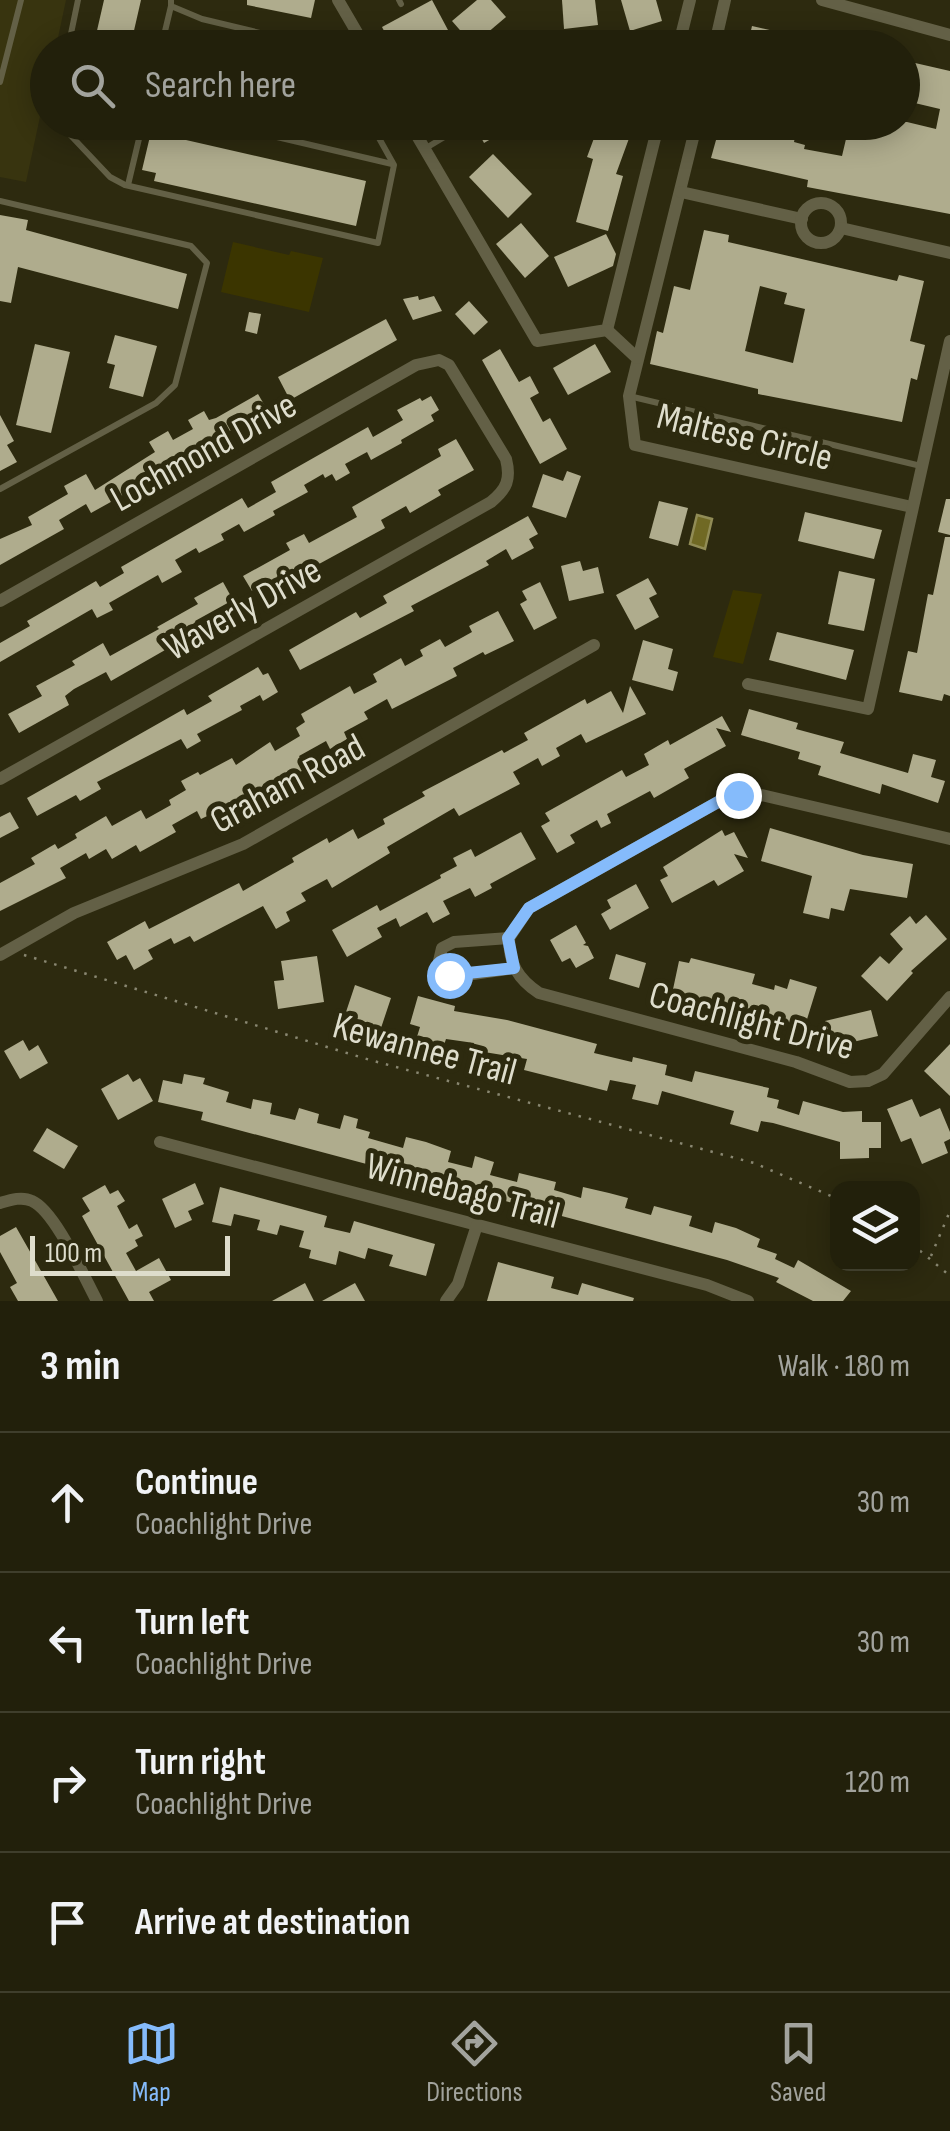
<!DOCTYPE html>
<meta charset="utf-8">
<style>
:root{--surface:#22200b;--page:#2a2814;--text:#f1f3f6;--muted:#a2a39d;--line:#3f3e2c;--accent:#85bbfb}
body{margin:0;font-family:"Sofia Sans Condensed",sans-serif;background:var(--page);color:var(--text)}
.controls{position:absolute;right:30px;bottom:30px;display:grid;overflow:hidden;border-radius:20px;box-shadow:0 5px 25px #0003}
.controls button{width:90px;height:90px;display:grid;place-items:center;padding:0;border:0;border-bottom:2px solid var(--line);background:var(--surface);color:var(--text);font:50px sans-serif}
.scale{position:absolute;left:30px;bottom:25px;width:200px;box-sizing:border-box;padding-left:10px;border:5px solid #deddcc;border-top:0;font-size:28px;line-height:35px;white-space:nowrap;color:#deddcc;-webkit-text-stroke:8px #2d2a0f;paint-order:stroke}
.stop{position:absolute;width:30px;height:30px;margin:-22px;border:8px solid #85bbfb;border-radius:50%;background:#fff}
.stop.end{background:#85bbfb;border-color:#fff;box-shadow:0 2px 10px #0008}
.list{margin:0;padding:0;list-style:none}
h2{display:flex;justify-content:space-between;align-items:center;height:130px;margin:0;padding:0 40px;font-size:42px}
h2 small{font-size:32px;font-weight:400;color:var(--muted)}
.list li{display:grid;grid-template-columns:65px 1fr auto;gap:30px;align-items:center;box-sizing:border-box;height:140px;padding:0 40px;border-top:2px solid var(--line)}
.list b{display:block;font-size:38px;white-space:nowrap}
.list p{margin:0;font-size:32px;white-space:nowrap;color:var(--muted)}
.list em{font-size:32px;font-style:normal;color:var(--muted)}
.icon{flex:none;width:55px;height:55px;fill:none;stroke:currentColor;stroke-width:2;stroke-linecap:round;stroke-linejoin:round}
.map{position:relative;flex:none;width:950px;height:1301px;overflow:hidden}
.search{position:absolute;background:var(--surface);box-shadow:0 5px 25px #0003;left:30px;right:30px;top:30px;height:110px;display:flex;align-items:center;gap:25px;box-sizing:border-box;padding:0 35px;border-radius:55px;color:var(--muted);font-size:38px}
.sheet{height:690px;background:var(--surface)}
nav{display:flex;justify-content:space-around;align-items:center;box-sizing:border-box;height:140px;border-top:2px solid var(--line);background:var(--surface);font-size:28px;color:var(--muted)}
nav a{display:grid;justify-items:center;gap:5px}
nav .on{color:var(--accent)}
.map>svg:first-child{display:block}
</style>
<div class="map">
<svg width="950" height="1301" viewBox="0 0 950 1301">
<rect width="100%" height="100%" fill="#2d2a0f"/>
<!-- built -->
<path fill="#38340f" d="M 0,0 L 66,0 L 56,47 L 48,48 L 47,84 L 26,182 L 0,177 Z"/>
<!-- green -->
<g fill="#3b3500">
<path d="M 233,242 L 289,255 L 291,251 L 323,258 L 309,312 L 221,292 Z"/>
<path d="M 733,590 L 762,594 L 743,664 L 713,657 Z"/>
</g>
<!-- water -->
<g fill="#706924" stroke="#918c56" stroke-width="2.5">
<path d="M 540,123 L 573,123 L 573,137 L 542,137 Z"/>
<path d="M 697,515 L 712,519 L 705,549 L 690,544 Z"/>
</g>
<!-- building -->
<g fill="#afac8d" fill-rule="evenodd">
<path d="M 104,0 L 141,0 L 130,48 L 93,48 Z"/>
<path d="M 247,0 L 315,0 L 311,18 L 247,5 Z"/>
<path d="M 432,0 L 448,30 L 417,48 L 393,48 L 382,27 Z"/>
<path d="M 477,0 L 491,0 L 506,17 L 473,45 L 452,21 Z"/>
<path d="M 562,0 L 595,0 L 598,25 L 564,29 Z"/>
<path d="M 621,0 L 656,0 L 662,21 L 630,31 Z"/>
<path d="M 752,26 L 827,43 L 826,48 L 747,48 Z"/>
<path d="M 902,60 L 950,71 L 950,214 L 807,187 L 808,180 L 711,158 L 721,122 L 798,122 L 794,142 L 805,145 L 804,149 L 842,156 L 850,122 L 907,122 L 936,129 L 940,109 L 902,100 Z"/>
<path d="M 79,122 L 119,122 L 116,135 L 78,127 Z"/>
<path d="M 473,122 L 520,122 L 484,143 Z"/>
<path d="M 600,122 L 635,122 L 616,174 L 623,176 L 608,231 L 576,222 L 593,159 L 587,157 Z"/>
<path d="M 151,132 L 366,181 L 356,226 L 154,181 L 156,173 L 142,170 Z"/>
<path d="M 493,154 L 532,194 L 508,218 L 469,177 Z"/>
<path d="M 0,215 L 28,220 L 26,230 L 187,274 L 178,309 L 18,267 L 11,303 L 0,301 Z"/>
<path d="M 521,223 L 549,256 L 525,278 L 496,244 Z"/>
<path d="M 704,230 L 729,235 L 728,242 L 897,281 L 899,275 L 924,281 L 910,341 L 925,345 L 917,380 L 911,378 L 902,422 L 758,394 L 758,389 L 650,364 L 657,331 L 663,333 L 674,286 L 690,290 ZM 760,286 L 787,293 L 784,304 L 805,309 L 793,363 L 745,351 Z"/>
<path d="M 606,234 L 616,254 L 613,266 L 568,287 L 554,257 Z"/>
<path d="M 418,296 L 419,300 L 434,296 L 442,311 L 413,320 L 403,299 Z"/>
<path d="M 469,301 L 488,322 L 474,335 L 455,314 Z"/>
<path d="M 249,312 L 261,314 L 257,334 L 245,331 Z"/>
<path d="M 386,319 L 397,340 L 290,400 L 278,377 Z"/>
<path d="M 115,335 L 157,346 L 143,397 L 109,388 L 115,365 L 107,363 Z"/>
<path d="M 35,344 L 70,352 L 51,433 L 16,425 Z"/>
<path d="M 595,344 L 611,372 L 568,395 L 553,368 Z"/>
<path d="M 500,349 L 519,382 L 530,376 L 539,393 L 530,398 L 543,422 L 550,418 L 567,449 L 540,464 L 482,360 Z"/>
<path d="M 258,394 L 269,413 L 212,439 L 215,444 L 91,513 L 86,504 L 59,520 L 64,529 L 0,565 L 0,539 L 32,525 L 28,517 L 68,494 L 64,486 L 86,474 L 95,490 L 155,452 L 149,442 L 168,431 L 173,440 L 193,429 L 188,420 L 204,411 L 209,420 L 216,418 Z"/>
<path d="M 431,396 L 439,410 L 431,415 L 434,421 L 401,440 L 402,443 L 371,460 L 367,452 L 345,464 L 350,473 L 336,481 L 332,474 L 325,478 L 323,474 L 304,485 L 308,492 L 273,511 L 275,515 L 244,532 L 239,524 L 221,534 L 224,540 L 199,553 L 196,548 L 175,560 L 182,572 L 162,583 L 158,575 L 109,603 L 113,610 L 97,618 L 92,609 L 0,662 L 0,643 L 30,626 L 27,621 L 96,581 L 100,587 L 124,573 L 121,567 L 242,498 L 248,508 L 276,492 L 271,482 L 368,427 L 373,437 L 403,420 L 397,410 L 420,398 L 422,401 Z"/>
<path d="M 0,415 L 14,441 L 7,445 L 17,462 L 0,471 Z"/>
<path d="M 456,439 L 474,470 L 438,490 L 441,495 L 410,513 L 406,506 L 381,520 L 385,528 L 264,594 L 259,587 L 252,591 L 243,576 L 290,550 L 286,543 L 304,534 L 309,543 L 357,517 L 352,507 L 441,456 L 438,449 Z"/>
<path d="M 567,471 L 581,476 L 566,518 L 532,507 L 543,474 L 563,481 Z"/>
<path d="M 946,499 L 950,499 L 950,535 L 938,532 Z"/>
<path d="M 659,501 L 688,508 L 678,546 L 649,538 Z"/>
<path d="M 805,512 L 882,530 L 874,559 L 798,541 Z"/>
<path d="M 528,516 L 538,534 L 529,539 L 534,548 L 512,560 L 506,549 L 486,561 L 489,565 L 411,606 L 414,611 L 300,670 L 289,650 L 356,612 L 360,618 L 387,603 L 383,596 Z"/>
<path d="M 945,537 L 950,537 L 950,696 L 944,694 L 942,701 L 899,692 L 908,651 L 917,653 L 928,594 L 933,595 Z"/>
<path d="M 580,561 L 583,571 L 598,567 L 604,593 L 569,601 L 561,566 Z"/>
<path d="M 839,571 L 875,579 L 864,631 L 828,624 Z"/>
<path d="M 648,578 L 657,594 L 649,598 L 659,617 L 635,630 L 616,595 Z"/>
<path d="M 223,582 L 233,600 L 195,621 L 200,630 L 111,681 L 106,672 L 74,689 L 65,696 L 69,705 L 19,733 L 8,714 L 42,696 L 36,686 L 75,665 L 72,661 L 103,643 L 110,656 L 159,629 L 157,627 L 198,604 L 194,598 Z"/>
<path d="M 540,582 L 557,618 L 534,630 L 520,604 L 527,600 L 522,591 Z"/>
<path d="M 498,611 L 514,641 L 485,655 L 483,652 L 453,668 L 457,676 L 392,709 L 387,699 L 364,712 L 368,719 L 344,732 L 347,739 L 330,749 L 326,741 L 299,756 L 306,769 L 201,819 L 197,811 L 172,825 L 176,832 L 140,852 L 136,845 L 112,859 L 106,849 L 89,859 L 86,853 L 60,868 L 66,878 L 0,911 L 0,883 L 35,864 L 31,858 L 55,844 L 58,849 L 77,838 L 75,834 L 106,816 L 112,826 L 141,810 L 146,819 L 171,805 L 169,800 L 186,790 L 181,781 L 198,772 L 200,775 L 232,758 L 236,765 L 270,742 L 275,751 L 300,736 L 296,728 L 305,722 L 301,714 L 350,686 L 354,694 L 377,682 L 373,674 L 401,658 L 405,666 L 423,656 L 420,650 L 440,639 L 445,647 L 472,632 L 469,626 Z"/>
<path d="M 777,632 L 854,650 L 846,680 L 769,660 Z"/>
<path d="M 643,640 L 673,649 L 668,669 L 678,672 L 673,691 L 632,680 Z"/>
<path d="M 258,667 L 263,675 L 268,673 L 278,692 L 263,701 L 260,695 L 240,706 L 242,710 L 197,734 L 201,741 L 187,749 L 181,739 L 97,782 L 101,789 L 80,801 L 76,795 L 37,816 L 27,798 L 184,709 L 187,715 L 212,701 L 208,696 Z"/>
<path d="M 630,686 L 646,714 L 586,743 L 581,734 L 556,748 L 560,756 L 542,766 L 538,758 L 513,772 L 520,784 L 459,816 L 454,808 L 387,847 L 390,853 L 332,888 L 327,879 L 301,893 L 306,901 L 286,912 L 290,921 L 276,929 L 263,906 L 194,942 L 190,936 L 174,944 L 171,938 L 148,950 L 153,959 L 134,970 L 126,955 L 117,960 L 107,942 L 145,921 L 149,929 L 239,883 L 243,891 L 294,862 L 292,858 L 327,838 L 329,843 L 353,829 L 358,839 L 385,824 L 383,819 L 425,796 L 422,792 L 502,750 L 504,753 L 528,740 L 524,733 L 585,699 L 587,704 L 611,691 L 623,713 Z"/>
<path d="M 749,709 L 798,723 L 796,729 L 844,742 L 840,753 L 908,773 L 913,754 L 936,760 L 931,777 L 945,781 L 938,803 L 882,784 L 880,794 L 818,775 L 821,766 L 798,759 L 800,752 L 741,735 Z"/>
<path d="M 722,716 L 731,732 L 716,728 L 726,746 L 684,769 L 689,778 L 654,798 L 650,791 L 607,814 L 611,823 L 601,828 L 597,820 L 570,835 L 575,843 L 557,853 L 541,826 L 550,821 L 545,813 L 622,770 L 626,777 L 649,765 L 644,754 L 668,740 L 670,745 Z"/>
<path d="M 10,812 L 19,828 L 0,838 L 0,817 Z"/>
<path d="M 770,828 L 863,855 L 913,864 L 907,898 L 850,889 L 844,911 L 831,908 L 829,919 L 803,913 L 812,876 L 761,861 Z"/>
<path d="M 722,830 L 725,836 L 734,832 L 748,858 L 734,854 L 744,871 L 718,886 L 714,880 L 672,903 L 660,880 L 668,876 L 663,867 Z"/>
<path d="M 521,832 L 536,859 L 490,884 L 492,888 L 475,897 L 470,888 L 443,901 L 450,914 L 433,923 L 427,912 L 400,927 L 396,918 L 377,928 L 382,937 L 347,957 L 332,930 L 377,905 L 380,911 L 441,878 L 440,875 L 457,866 L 453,858 L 471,849 L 475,857 Z"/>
<path d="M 636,884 L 649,908 L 610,930 L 601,914 L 611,908 L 607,900 Z"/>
<path d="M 926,915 L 947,939 L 911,971 L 913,973 L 887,1001 L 861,976 L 880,956 L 889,964 L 903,949 L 890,934 L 910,916 L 916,924 Z"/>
<path d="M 576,925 L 586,943 L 583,945 L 588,946 L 594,958 L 576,968 L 570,958 L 562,962 L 550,940 Z"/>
<path d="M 616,954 L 646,963 L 639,988 L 609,979 Z"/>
<path d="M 317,956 L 324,1002 L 278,1009 L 274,981 L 284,980 L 281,961 Z"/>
<path d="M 691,958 L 755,974 L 752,984 L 774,990 L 775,985 L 787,989 L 790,979 L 817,987 L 804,1029 L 748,1012 L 746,1017 L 717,1009 L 718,1004 L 672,994 L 679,961 L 689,963 Z"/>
<path d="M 355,985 L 391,998 L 381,1028 L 345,1015 Z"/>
<path d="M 418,996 L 455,1006 L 454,1011 L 507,1020 L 597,1044 L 594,1053 L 632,1062 L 633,1057 L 667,1065 L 665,1075 L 692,1082 L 695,1071 L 769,1088 L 767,1097 L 779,1100 L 777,1108 L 799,1115 L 803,1101 L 843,1112 L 862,1111 L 862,1122 L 881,1122 L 881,1148 L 869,1148 L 869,1158 L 840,1159 L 840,1142 L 773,1123 L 761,1121 L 758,1132 L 730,1124 L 734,1111 L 662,1091 L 658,1105 L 632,1099 L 636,1085 L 610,1080 L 607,1091 L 524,1070 L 527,1059 L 472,1050 L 474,1043 L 446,1039 L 443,1048 L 416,1040 L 420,1027 L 410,1024 Z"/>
<path d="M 871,1010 L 878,1036 L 832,1047 L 825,1021 Z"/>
<path d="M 23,1040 L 29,1051 L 38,1045 L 48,1063 L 20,1079 L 4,1051 Z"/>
<path d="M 950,1044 L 950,1096 L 924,1071 Z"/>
<path d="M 128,1074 L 133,1082 L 140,1078 L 153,1101 L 118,1120 L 101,1089 Z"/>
<path d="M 184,1074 L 205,1078 L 203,1084 L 229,1092 L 226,1102 L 251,1109 L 253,1099 L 272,1103 L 270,1114 L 295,1120 L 299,1108 L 319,1114 L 317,1123 L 340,1129 L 344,1115 L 358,1119 L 356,1128 L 370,1132 L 368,1138 L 403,1148 L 406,1137 L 426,1142 L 451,1151 L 448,1162 L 472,1168 L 475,1156 L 494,1162 L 490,1175 L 517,1182 L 519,1173 L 556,1182 L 554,1190 L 581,1198 L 583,1187 L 609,1193 L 628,1198 L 625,1208 L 651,1215 L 654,1206 L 692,1216 L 689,1226 L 712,1233 L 715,1222 L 736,1228 L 760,1239 L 757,1247 L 777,1254 L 775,1259 L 794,1268 L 798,1260 L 851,1291 L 843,1301 L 813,1301 L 776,1282 L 779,1278 L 727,1260 L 201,1120 L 203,1112 L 158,1102 L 163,1080 L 182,1084 Z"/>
<path d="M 912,1099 L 920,1117 L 940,1108 L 950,1132 L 950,1139 L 944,1142 L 948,1153 L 922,1164 L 911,1138 L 901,1142 L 887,1109 Z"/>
<path d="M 47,1128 L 78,1146 L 64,1169 L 33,1151 Z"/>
<path d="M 195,1183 L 204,1204 L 188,1211 L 192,1220 L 175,1228 L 162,1199 Z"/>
<path d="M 105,1185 L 110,1194 L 118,1190 L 125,1201 L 117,1206 L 129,1229 L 137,1224 L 143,1236 L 135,1240 L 138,1246 L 126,1253 L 136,1271 L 159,1258 L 171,1280 L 149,1292 L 154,1301 L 129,1301 L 82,1216 L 90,1211 L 82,1198 Z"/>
<path d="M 220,1187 L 327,1216 L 324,1227 L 350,1233 L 354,1221 L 435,1244 L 426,1276 L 389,1266 L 393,1255 L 368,1248 L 365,1259 L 339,1251 L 336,1265 L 309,1258 L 311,1250 L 299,1247 L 304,1231 L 280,1225 L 277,1235 L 257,1230 L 260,1220 L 234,1214 L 231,1226 L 212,1222 Z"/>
<path d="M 16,1227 L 41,1271 L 58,1301 L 18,1301 L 10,1287 L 17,1283 L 0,1252 L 0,1236 Z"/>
<path d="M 498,1262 L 554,1277 L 551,1288 L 578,1295 L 582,1283 L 634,1298 L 633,1301 L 487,1301 Z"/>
<path d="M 305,1283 L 314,1301 L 272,1301 Z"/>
<path d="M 355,1283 L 365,1301 L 322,1301 Z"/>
</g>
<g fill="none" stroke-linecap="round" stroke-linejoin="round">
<!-- path -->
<g stroke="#898771" stroke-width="2.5" stroke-dasharray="2.5 8" stroke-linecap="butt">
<path d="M 24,955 L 370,1060 L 754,1163 L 838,1199"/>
<path d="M 912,1244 L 950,1276"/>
<path d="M 931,1256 L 950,1211"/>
</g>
<!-- lane -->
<g stroke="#636046" stroke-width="6">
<path d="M 171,0 L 171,6 L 202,19 L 323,48"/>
<path d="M 399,0 L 401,4"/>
<path d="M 68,48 L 78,0"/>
<path d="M 161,48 L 171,6"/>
<path d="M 0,82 L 21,0"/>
<path d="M 58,122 L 110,177 L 125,185 L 378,243 L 394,165 L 370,122"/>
<path d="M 213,122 L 392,164"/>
<path d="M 426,148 L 466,124"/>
<path d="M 128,185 L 143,122"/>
<path d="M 0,201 L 191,246 L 207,263 L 175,385 L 156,403 L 0,489"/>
<path d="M 629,396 L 921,466"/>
</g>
<!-- street -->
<g stroke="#636046" stroke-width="12">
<path d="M 338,0 L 366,48"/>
<path d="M 822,0 L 950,35"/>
<path d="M 678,48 L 690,0"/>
<path d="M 714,48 L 725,0"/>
<path d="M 409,122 L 537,341 L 607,330 L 659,122"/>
<path d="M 697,122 L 629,396 L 635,445 L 912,507"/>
<path d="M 681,192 L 802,219"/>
<circle cx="821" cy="223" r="20"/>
<path d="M 841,228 L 950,253"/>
<path d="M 607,330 L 637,358"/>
<path d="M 0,601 L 416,365 L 439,360 L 449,365 L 506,459 C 511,479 507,489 491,502 L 0,779"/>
<path d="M 748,684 L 868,709 L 950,341"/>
<path d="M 950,839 L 757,794 L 738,795 L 718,802 L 529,908 L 509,938 C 509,964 518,979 539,993 L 796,1062 L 850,1082 L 868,1081 L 883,1074 L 950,997"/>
<path d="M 509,938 L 454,942 L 442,948 L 439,961 L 447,974 L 459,976 L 514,968"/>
<path d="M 0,955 L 74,913 L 243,844 L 594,645"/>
<path d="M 160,1142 L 707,1285 L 748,1301"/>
<path d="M 0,1203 C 10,1200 22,1196 32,1201 C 55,1211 84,1277 97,1301"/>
<path d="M 446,1301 L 458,1284 L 477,1225"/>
</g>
</g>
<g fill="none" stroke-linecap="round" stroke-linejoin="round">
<!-- route -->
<path stroke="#85bbfb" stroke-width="12" d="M 449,975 L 514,968 L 508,938 L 529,908 L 718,802 L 738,795"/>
</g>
<g text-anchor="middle" stroke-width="10" stroke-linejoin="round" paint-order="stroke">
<!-- street labels -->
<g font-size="38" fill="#deddcc" stroke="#2d2a0f">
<text transform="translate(745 436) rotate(14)" y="13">Maltese Circle</text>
<text transform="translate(203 451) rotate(-29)" y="13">Lochmond Drive</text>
<text transform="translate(242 608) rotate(-29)" y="13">Waverly Drive</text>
<text transform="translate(287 783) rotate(-28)" y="13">Graham Road</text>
<text transform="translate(752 1020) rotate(15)" y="13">Coachlight Drive</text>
<text transform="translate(425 1048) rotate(15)" y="13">Kewannee Trail</text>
<text transform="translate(463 1190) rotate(15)" y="13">Winnebago Trail</text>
</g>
</g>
</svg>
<div class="controls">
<button><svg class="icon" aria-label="layers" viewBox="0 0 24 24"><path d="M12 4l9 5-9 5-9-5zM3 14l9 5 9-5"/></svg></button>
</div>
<div class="scale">100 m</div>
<div class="stop" style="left:449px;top:975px"></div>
<div class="stop end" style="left:738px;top:795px"></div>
<div class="search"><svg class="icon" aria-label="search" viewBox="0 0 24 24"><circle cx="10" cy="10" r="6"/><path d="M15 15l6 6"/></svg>Search here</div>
</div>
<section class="sheet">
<h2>3 min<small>Walk · 180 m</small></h2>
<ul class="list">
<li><svg class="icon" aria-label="ahead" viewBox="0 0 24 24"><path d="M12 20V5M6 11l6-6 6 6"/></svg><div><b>Continue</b><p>Coachlight Drive</p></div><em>30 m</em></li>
<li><svg class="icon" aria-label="left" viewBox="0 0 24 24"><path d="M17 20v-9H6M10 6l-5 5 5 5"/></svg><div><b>Turn left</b><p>Coachlight Drive</p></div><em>30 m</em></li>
<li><svg class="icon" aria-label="right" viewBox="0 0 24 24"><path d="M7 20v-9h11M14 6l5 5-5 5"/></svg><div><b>Turn right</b><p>Coachlight Drive</p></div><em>120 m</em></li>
<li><svg class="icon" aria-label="arrive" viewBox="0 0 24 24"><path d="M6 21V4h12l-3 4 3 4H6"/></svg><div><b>Arrive at destination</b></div></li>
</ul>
</section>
<nav>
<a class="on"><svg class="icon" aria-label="map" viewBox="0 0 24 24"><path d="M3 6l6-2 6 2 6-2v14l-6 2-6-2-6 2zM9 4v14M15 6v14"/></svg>Map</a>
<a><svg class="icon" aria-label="directions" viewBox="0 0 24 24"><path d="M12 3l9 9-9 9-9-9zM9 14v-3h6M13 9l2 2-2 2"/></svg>Directions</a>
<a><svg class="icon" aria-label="saved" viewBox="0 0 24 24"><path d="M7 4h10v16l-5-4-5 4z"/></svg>Saved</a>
</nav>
